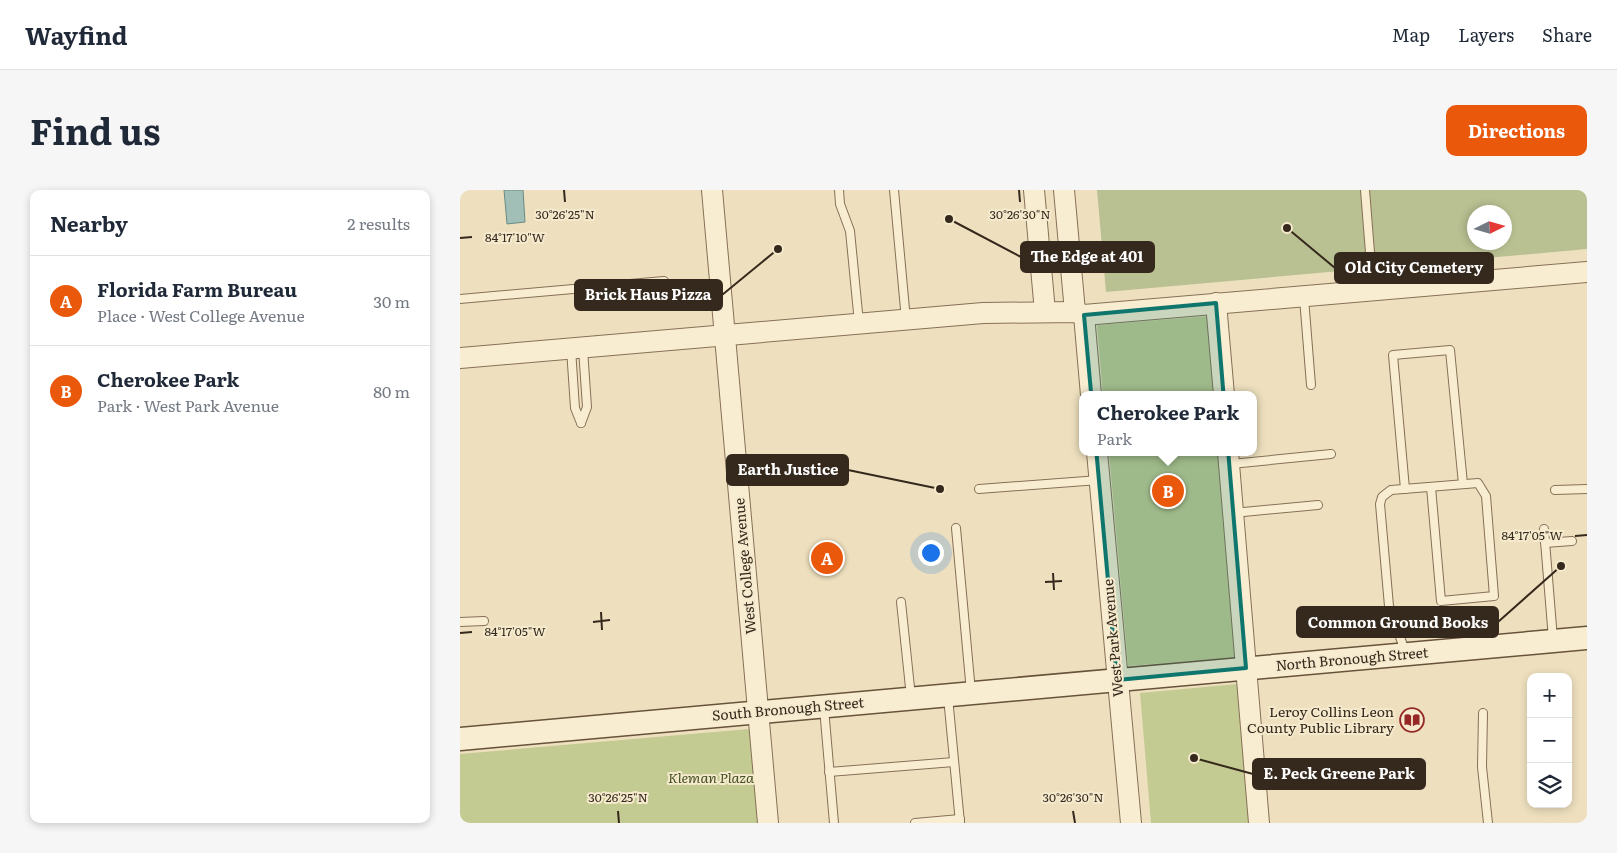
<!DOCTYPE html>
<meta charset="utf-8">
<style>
:root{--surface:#fff;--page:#f6f6f7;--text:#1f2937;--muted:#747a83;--line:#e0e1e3;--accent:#ea580c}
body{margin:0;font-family:Literata,serif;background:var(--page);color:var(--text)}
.controls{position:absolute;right:15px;bottom:15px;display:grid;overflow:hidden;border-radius:10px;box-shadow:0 2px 8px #0003}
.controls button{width:45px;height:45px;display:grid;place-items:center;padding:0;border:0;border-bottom:1px solid var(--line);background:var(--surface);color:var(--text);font:25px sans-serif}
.compass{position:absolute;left:1007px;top:15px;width:45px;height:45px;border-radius:50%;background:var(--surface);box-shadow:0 2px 8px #0003;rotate:85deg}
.you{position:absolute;left:470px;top:362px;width:18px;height:18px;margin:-12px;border:4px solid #fff;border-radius:50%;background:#1a73e8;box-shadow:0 0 0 8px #1a73e833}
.badge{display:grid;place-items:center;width:32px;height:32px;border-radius:50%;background:var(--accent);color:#fff;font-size:16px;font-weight:700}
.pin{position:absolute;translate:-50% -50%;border:2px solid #fff;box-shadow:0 1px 5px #0006}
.popup{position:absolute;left:619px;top:201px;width:178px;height:65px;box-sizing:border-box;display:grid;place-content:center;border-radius:10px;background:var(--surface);filter:drop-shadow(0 1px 4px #0005);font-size:16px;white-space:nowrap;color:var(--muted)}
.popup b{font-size:19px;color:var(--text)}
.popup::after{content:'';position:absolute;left:50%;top:100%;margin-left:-10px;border:10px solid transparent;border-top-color:var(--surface)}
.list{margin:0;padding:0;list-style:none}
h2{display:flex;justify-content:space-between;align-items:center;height:65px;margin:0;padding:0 20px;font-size:21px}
h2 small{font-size:16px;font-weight:400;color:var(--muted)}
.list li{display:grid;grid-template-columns:32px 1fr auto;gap:15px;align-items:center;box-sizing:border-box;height:90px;padding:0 20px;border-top:1px solid var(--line)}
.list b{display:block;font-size:19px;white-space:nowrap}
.list p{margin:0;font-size:16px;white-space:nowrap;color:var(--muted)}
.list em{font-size:16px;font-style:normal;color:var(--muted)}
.icon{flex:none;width:28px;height:28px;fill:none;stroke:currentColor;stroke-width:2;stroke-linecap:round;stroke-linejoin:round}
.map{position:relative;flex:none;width:1127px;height:633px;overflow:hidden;border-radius:10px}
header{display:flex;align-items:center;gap:30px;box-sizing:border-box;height:70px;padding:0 25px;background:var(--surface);border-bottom:1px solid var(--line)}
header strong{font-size:24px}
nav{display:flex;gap:28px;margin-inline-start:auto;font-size:18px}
.intro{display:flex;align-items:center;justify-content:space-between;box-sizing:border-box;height:120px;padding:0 30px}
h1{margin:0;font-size:35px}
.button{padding:12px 22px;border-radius:10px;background:var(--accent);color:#fff;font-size:18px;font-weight:700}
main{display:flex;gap:30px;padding:0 30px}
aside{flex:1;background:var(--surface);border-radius:10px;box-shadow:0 2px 8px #0003}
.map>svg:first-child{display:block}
</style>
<header>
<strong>Wayfind</strong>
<nav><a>Map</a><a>Layers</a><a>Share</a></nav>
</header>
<div class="intro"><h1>Find us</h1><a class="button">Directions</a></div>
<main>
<aside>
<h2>Nearby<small>2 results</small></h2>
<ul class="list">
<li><span class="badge">A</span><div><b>Florida Farm Bureau</b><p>Place · West College Avenue</p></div><em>30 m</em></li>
<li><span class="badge">B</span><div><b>Cherokee Park</b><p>Park · West Park Avenue</p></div><em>80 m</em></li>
</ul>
</aside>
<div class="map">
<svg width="1127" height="633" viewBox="0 0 1127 633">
<rect width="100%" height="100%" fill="#eee0be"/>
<!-- green -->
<g fill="#c4cb92">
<path d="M 748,126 L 755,205 L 643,205 L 637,135 Z"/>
<path d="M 649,262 L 760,262 L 778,467 L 668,476 Z"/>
<path d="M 777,494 L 789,633 L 691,633 L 680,503 Z"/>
<path d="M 289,539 L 296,552 L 302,633 L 0,633 L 0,564 Z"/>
</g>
<!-- cemetery -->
<path fill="#b9c092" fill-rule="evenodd" d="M 637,0 L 1127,0 L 1127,59 L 646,102 ZM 1014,22 L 1044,22 L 1044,52 L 1014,52 Z"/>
<!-- water -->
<path fill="#a1bfb7" stroke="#698c84" d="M 44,0 L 63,0 L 65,32 L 47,34 Z"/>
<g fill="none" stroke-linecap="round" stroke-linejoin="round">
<!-- service casing -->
<g stroke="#867057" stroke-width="10">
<g id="service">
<path d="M 379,0 L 380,14 L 390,41 L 399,133"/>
<path d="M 434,0 L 446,130"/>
<path d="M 905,0 L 913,100"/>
<path d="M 844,108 L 851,195"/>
<path d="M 0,109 L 204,91"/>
<path d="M 111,159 L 115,218 L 121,233"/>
<path d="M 121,233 L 127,217 L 123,159"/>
<path d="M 771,274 L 871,264"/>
<path d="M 519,299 L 639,290"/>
<path d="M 945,299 L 933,165 L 990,160 L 1003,294"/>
<path d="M 1095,300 L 1127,299"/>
<path d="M 773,323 L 858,315"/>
<path d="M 496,338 L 511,502"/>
<path d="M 1084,339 L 1093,449"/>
<path d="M 1085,353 L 1112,351"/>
<path d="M 441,412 L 451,507"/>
<path d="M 0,432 L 24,431"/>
<path d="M 945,461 L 929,416 L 920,314 L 922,307 L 931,300 L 1018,293 L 1026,306 L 1034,406 L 981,411 L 971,297"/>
<path d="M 488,507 L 500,633"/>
<path d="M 364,518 L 374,633"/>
<path d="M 1023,523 L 1022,577 L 1028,633"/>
<path d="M 369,582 L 494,572"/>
<path d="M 455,633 L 500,629"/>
</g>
</g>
<!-- tertiary casing -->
<g stroke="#867057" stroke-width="22">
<g id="tertiary">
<path d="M 252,0 L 308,633"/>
<path d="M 574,0 L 585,122"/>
<path d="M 604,0 L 615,122"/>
<path d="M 756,113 L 764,205"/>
<path d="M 624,125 L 631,205"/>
<path d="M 0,168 L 523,123 L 615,122 L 624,125 L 1127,82"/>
<path d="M 637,262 L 671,633"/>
<path d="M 768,262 L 799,633"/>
</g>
</g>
<!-- secondary casing -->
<g stroke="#67523a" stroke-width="25">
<path id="secondary" d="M 0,549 L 1127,448"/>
</g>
<!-- service -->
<use href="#service" stroke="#f9edd1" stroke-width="8"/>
<!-- tertiary -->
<use href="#tertiary" stroke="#f9edd1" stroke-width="20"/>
<!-- secondary -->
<use href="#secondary" stroke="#f9edd1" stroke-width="22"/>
</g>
<!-- marked area -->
<path fill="#0f766e" fill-opacity="0.2" stroke="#0f766e" stroke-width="4" stroke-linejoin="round" d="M 756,113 L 786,478 L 657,490 L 624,125 Z"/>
<!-- ticks -->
<path fill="none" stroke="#35281c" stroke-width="2" d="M 104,0 L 105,12M 559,0 L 560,12M 0,48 L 12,47M 1115,346 L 1127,345M 593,383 L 594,400M 585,392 L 602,391M 141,422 L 142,440M 133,432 L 150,430M 0,443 L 12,442M 158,621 L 159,633M 613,621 L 615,633"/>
<!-- icons -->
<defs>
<g id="library-ring" transform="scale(1.25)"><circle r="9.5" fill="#f5eacd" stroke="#952827" stroke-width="1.5"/><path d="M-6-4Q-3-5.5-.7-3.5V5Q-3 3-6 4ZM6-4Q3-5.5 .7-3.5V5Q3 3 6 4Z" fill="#952827"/></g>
</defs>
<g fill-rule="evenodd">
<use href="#library-ring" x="952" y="530"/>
</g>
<g text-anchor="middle" stroke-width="4" stroke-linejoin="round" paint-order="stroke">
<!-- street labels -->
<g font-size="14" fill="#35281c" stroke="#f5eacd">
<text transform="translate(285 376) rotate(-95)" y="5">West College Avenue</text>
<text transform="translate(653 448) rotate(-95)" y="5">West Park Avenue</text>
<text transform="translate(892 469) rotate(-5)" y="5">North Bronough Street</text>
<text transform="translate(328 519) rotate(-5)" y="5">South Bronough Street</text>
</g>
<!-- poi labels -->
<g font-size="14" fill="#35281c" stroke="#f5eacd" text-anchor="end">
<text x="934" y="527">Leroy Collins Leon<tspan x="934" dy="16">County Public Library</tspan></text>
</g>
<!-- park labels -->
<g font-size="14" font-style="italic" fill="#455122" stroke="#f5eacd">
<text x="251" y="593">Kleman Plaza</text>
</g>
</g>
<g font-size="12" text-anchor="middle" fill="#35281c" stroke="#f5eacd" stroke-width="4" stroke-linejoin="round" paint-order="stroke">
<text x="105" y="29">30°26'25"N</text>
<text x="560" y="29">30°26'30"N</text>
<text x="55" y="52">84°17'10"W</text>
<text x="1072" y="350">84°17'05"W</text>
<text x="55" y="446">84°17'05"W</text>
<text x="158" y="612">30°26'25"N</text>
<text x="613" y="612">30°26'30"N</text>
</g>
<!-- callouts -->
<path fill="none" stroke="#35281c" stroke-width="2" d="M489 29L561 67M827 38L875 78M318 59L262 105M480 299L388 280M1101 376L1038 432M734 568L793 584"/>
<g fill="#35281c" stroke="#f5eacd" stroke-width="2">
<circle cx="489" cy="29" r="5"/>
<circle cx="827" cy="38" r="5"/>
<circle cx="318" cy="59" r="5"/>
<circle cx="480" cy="299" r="5"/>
<circle cx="1101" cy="376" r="5"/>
<circle cx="734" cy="568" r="5"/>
</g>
<g fill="#35281c" stroke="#35281c" stroke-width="2">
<rect x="561" y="52" width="133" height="30" rx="5"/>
<rect x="875" y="63" width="158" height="30" rx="5"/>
<rect x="115" y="90" width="147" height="30" rx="5"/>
<rect x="267" y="265" width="121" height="30" rx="5"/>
<rect x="837" y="417" width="201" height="30" rx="5"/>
<rect x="793" y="569" width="172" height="30" rx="5"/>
</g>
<g font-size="15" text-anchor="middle" font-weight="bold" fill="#fff">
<text x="627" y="72">The Edge at 401</text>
<text x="954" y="83">Old City Cemetery</text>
<text x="188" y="110">Brick Haus Pizza</text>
<text x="328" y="285">Earth Justice</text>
<text x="938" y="438">Common Ground Books</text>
<text x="879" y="589">E. Peck Greene Park</text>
</g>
</svg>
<div class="controls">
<button>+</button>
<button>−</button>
<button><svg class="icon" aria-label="layers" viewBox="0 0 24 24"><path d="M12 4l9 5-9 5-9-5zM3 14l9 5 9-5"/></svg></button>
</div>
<svg class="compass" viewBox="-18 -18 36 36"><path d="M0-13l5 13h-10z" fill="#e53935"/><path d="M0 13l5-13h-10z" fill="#747a83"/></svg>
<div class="you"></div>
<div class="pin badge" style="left:367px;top:368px">A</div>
<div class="pin badge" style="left:708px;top:301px">B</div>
<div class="popup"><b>Cherokee Park</b>Park</div>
</div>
</main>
